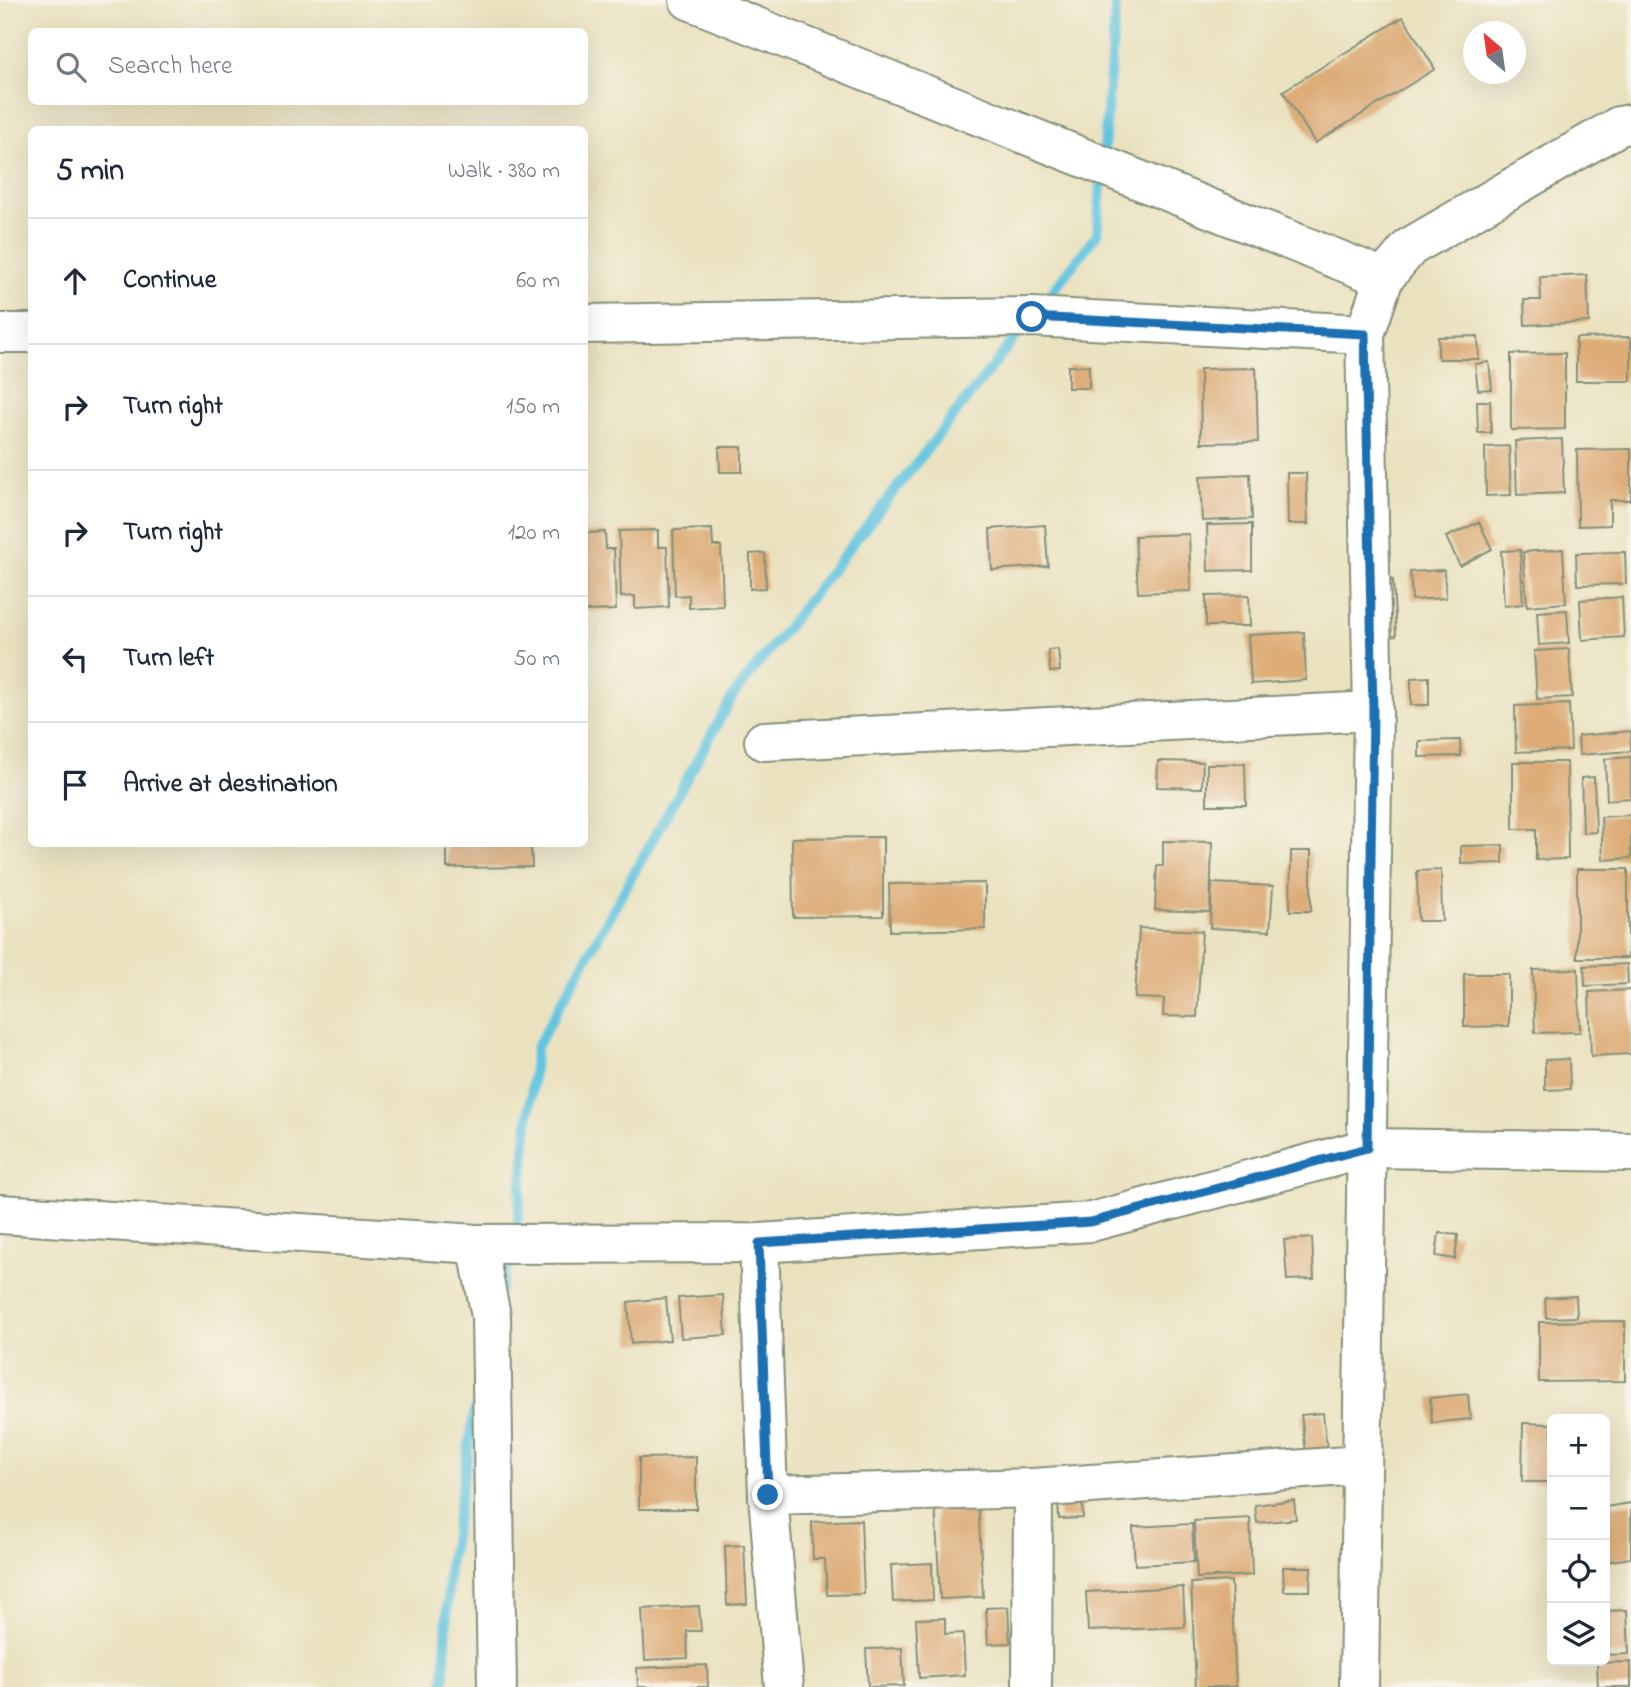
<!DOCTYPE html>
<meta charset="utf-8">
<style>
:root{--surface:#fff;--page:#f6f6f7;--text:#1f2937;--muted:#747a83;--line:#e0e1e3}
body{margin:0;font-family:"Indie Flower",sans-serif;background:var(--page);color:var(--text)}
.controls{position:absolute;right:21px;bottom:21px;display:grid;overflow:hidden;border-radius:10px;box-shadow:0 7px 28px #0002}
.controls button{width:63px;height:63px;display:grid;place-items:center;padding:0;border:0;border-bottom:2px solid var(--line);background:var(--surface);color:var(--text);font:35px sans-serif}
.compass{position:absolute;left:1463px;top:21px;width:63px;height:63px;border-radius:50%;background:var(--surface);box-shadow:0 7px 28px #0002;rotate:331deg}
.stop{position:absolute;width:21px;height:21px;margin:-16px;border:5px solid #1f6fb2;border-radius:50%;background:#fff}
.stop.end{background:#1f6fb2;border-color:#fff;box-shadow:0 2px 7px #0008}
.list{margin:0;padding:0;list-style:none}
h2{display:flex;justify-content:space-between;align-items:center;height:91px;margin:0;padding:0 28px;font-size:30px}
h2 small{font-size:23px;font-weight:400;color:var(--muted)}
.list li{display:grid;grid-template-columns:46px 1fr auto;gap:21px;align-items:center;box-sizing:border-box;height:126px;padding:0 28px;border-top:2px solid var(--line)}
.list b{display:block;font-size:26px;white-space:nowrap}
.list em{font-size:23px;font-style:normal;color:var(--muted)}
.icon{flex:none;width:38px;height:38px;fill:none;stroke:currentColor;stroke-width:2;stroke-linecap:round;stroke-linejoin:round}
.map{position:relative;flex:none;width:1631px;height:1687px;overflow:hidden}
.search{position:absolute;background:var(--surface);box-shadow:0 7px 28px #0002;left:28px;top:28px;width:560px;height:77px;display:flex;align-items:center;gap:18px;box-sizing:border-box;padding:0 24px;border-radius:10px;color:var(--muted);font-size:26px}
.panel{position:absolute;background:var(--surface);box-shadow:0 7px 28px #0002;left:28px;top:126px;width:560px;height:721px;border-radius:10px}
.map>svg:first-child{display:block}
</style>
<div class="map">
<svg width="1631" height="1687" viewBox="0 0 1631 1687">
<rect width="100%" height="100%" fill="#f7f3e8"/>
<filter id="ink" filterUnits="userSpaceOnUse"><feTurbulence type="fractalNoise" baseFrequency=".0143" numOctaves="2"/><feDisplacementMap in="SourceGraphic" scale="14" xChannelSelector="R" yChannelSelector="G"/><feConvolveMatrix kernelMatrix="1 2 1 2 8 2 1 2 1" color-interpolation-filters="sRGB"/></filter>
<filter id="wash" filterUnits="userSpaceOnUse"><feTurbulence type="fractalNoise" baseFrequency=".00686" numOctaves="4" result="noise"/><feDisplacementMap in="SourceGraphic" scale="28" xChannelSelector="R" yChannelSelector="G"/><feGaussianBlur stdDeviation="1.57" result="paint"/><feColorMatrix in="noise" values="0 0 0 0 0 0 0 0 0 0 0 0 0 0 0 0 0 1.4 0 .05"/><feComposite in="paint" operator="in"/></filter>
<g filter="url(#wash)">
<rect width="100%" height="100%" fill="#eae2bf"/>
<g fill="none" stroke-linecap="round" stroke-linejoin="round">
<!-- stream -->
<g stroke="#62c5e0" stroke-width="10">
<path d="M 1038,310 L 1097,234 L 1116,0"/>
<path d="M 516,1237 L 536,1048 L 733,696 L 1025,325"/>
<path d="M 500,1290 L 513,1253"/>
<path d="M 444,1687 L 449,1566 L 475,1409"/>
</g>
</g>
<g id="blocks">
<!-- building -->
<g fill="#ddac77">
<path d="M 1403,17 L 1435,69 L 1315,143 L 1283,91 Z"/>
<path d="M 1587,275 L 1589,322 L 1525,325 L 1524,300 L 1541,300 L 1540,277 Z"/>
<path d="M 1478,336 L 1479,359 L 1438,359 L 1438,337 Z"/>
<path d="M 1631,337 L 1631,381 L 1576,381 L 1576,338 Z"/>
<path d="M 1565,353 L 1565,429 L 1511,430 L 1511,354 Z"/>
<path d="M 1489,362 L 1492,389 L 1478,390 L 1475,364 Z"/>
<rect x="1068" y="366" width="21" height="22"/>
<path d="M 1256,368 L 1258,442 L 1201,443 L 1200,369 Z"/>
<path d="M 1477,401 L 1490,401 L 1491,433 L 1478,433 Z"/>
<path d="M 1562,439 L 1564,493 L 1517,495 L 1515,441 Z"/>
<path d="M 1509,446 L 1511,495 L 1486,496 L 1485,447 Z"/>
<path d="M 719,447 L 742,447 L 742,472 L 720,472 Z"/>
<path d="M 1631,449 L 1631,500 L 1610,500 L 1610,525 L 1578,526 L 1577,450 Z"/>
<path d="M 1287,473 L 1306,473 L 1308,524 L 1288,524 Z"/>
<path d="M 1250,474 L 1252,519 L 1202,521 L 1200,476 Z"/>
<path d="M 1479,522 L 1492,549 L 1460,566 L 1446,537 Z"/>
<path d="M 1252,524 L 1252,570 L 1208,571 L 1207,525 Z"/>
<path d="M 1045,525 L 1048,566 L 992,570 L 990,529 Z"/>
<path d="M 712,529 L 713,546 L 721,546 L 723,606 L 689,608 L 689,595 L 675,596 L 673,530 Z"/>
<path d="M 658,530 L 658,547 L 667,547 L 669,607 L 635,609 L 635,596 L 621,597 L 619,531 Z"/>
<path d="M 605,532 L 606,549 L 614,549 L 616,610 L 584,611 L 584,533 Z"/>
<path d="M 1189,534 L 1191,591 L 1138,593 L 1135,536 Z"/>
<path d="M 1563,549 L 1566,603 L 1527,606 L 1523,552 Z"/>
<path d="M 1520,550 L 1523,604 L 1504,606 L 1501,551 Z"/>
<path d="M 1625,552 L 1626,584 L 1577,585 L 1576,553 Z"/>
<path d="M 765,553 L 766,588 L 750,589 L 750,554 Z"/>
<path d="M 1444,570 L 1446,598 L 1412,600 L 1410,572 Z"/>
<path d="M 1393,580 L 1396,636 L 1381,637 L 1379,581 Z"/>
<path d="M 1249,595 L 1250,626 L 1206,626 L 1206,596 Z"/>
<path d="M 1622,597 L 1624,637 L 1582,640 L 1580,600 Z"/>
<path d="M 1567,610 L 1569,643 L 1539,645 L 1537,612 Z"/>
<path d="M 1304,632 L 1306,680 L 1251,684 L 1248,635 Z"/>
<path d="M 1058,649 L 1060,671 L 1050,672 L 1048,650 Z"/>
<path d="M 1569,649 L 1572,697 L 1537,699 L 1534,651 Z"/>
<path d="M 1429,677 L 1429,705 L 1411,705 L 1411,678 Z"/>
<path d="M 1569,704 L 1571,750 L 1516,752 L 1515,706 Z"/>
<path d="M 1631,731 L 1631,751 L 1579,755 L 1578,736 Z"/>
<path d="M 1460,740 L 1461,756 L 1419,757 L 1419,741 Z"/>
<path d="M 1631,757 L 1631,798 L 1607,800 L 1605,759 Z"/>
<path d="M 1158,761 L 1203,762 L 1202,788 L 1157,787 Z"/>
<path d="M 1513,762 L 1567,762 L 1568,859 L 1536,860 L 1536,829 L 1513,829 Z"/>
<path d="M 1207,764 L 1245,764 L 1246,805 L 1207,805 Z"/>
<path d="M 1594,777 L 1596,832 L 1583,833 L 1581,778 Z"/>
<path d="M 1631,815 L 1631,858 L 1603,860 L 1601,817 Z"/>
<path d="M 883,837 L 883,916 L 793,917 L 792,838 Z"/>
<path d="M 1163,841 L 1212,842 L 1210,912 L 1155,910 L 1157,866 L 1163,866 Z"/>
<path d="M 447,844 L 531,844 L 532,867 L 447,868 Z"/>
<path d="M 1503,845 L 1503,863 L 1461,864 L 1461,846 Z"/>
<path d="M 1291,851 L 1311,851 L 1311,911 L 1290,911 Z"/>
<rect x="1577" y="869" width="51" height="89"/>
<path d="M 1441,870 L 1442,921 L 1418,921 L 1417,871 Z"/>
<path d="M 985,883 L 985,929 L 890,931 L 889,884 Z"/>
<path d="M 1212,883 L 1273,886 L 1270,931 L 1210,928 Z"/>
<path d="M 1139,928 L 1202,931 L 1197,1017 L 1163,1016 L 1164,999 L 1135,998 Z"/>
<path d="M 1627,964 L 1628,984 L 1585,986 L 1584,966 Z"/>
<path d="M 1578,969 L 1580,1032 L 1535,1033 L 1533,970 Z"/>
<path d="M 1464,974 L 1509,974 L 1509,1026 L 1464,1027 Z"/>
<path d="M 1631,990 L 1631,1054 L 1591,1056 L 1589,992 Z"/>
<path d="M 1569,1059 L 1570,1089 L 1545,1090 L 1545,1060 Z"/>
<path d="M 1439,1233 L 1458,1235 L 1455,1259 L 1436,1256 Z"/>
<path d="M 1312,1238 L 1314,1279 L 1287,1280 L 1284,1240 Z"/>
<path d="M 723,1295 L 726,1335 L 681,1338 L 678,1298 Z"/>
<path d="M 1576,1296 L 1577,1317 L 1546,1318 L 1545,1298 Z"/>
<path d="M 666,1298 L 670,1340 L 631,1344 L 628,1302 Z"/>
<path d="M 1625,1321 L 1625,1381 L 1539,1382 L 1539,1322 Z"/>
<path d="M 1468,1394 L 1470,1419 L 1432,1423 L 1430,1398 Z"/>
<path d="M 1323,1413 L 1327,1449 L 1306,1452 L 1301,1415 Z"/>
<path d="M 1523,1423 L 1552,1424 L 1552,1482 L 1522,1482 Z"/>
<path d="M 696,1457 L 696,1509 L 639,1509 L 639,1458 Z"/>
<path d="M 978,1500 L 983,1597 L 940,1599 L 935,1501 Z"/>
<path d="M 1294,1500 L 1296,1519 L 1257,1523 L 1255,1505 Z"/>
<path d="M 1082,1501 L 1083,1518 L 1059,1519 L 1058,1502 Z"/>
<path d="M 1631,1503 L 1631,1558 L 1605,1562 L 1605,1507 Z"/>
<path d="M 1250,1518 L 1252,1575 L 1197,1578 L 1194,1521 Z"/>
<path d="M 861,1520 L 864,1594 L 827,1595 L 825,1559 L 813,1559 L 812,1522 Z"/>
<path d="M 1192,1524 L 1194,1562 L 1135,1565 L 1133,1527 Z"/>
<path d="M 744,1545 L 747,1604 L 727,1605 L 725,1546 Z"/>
<path d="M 932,1563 L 933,1600 L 893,1602 L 891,1565 Z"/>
<path d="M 1283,1567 L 1311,1567 L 1310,1591 L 1284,1591 Z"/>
<path d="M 1231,1581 L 1236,1687 L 1196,1687 L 1191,1583 Z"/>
<path d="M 1183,1587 L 1185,1627 L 1088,1631 L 1086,1592 Z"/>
<path d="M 699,1606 L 701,1631 L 687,1631 L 688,1658 L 645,1660 L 642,1609 Z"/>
<path d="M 1008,1607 L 1010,1643 L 988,1644 L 986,1608 Z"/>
<path d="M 1627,1610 L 1629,1654 L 1605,1655 L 1605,1611 Z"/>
<path d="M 945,1618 L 945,1634 L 963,1633 L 965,1675 L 919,1678 L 916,1619 Z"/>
<path d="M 902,1648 L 904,1686 L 868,1687 L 866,1649 Z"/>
<path d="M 1631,1662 L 1631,1687 L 1598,1687 L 1597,1663 Z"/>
<path d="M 707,1665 L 708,1687 L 638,1687 L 637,1668 Z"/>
</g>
</g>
</g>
<g filter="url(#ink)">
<use href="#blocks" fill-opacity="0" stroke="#84907a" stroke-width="2"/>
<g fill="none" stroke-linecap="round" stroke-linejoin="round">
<!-- minor casing -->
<g stroke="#84907a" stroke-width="42">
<g id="minor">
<path d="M 689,0 L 1384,278"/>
<path d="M 584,324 L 1032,317 L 1365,334"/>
<path d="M 0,333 L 32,333"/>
<path d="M 764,741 L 1373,711"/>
<path d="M 0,1214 L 477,1244 L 759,1243 L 1091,1222 L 1368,1148 L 1631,1152"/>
<path d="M 759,1243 L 768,1495 L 784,1687"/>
<path d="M 477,1244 L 491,1316 L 497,1687"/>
<path d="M 768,1495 L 1033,1488 L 1361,1465"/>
<path d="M 1032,1687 L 1033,1488"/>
<path d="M 1359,1687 L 1373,711 L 1365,334 L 1384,278 L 1410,247 L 1619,126 L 1631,124"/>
</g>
</g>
<!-- minor -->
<use href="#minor" stroke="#fff" stroke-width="38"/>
</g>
</g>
<g fill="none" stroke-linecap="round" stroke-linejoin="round" filter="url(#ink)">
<!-- route -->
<path stroke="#1f6fb2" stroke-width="9" d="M 768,1495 L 759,1243 L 1091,1222 L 1367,1148 L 1373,711 L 1365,334 L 1032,317"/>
</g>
</svg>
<div class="controls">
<button>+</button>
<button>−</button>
<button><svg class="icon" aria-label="locate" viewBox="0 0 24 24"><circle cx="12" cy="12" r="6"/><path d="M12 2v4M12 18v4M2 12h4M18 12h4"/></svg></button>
<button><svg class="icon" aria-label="layers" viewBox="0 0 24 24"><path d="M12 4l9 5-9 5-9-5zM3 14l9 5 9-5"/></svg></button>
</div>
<svg class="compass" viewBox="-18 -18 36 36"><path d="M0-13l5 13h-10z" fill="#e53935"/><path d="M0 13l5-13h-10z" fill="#747a83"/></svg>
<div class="stop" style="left:1032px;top:317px"></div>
<div class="stop end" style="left:768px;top:1495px"></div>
<div class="search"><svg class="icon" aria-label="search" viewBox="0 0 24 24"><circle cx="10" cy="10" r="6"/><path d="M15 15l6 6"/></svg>Search here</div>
<section class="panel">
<h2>5 min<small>Walk · 380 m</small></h2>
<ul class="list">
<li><svg class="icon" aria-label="ahead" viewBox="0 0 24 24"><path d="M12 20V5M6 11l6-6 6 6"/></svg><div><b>Continue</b></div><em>60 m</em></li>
<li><svg class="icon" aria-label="right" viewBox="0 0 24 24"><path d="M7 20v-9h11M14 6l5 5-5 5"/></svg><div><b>Turn right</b></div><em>150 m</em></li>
<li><svg class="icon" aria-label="right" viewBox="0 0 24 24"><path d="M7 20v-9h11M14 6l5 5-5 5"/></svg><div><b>Turn right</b></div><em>120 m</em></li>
<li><svg class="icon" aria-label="left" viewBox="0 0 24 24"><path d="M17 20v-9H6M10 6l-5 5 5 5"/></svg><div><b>Turn left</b></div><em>50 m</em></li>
<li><svg class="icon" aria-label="arrive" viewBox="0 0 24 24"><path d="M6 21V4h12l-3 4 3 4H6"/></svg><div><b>Arrive at destination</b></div></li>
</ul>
</section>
</div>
